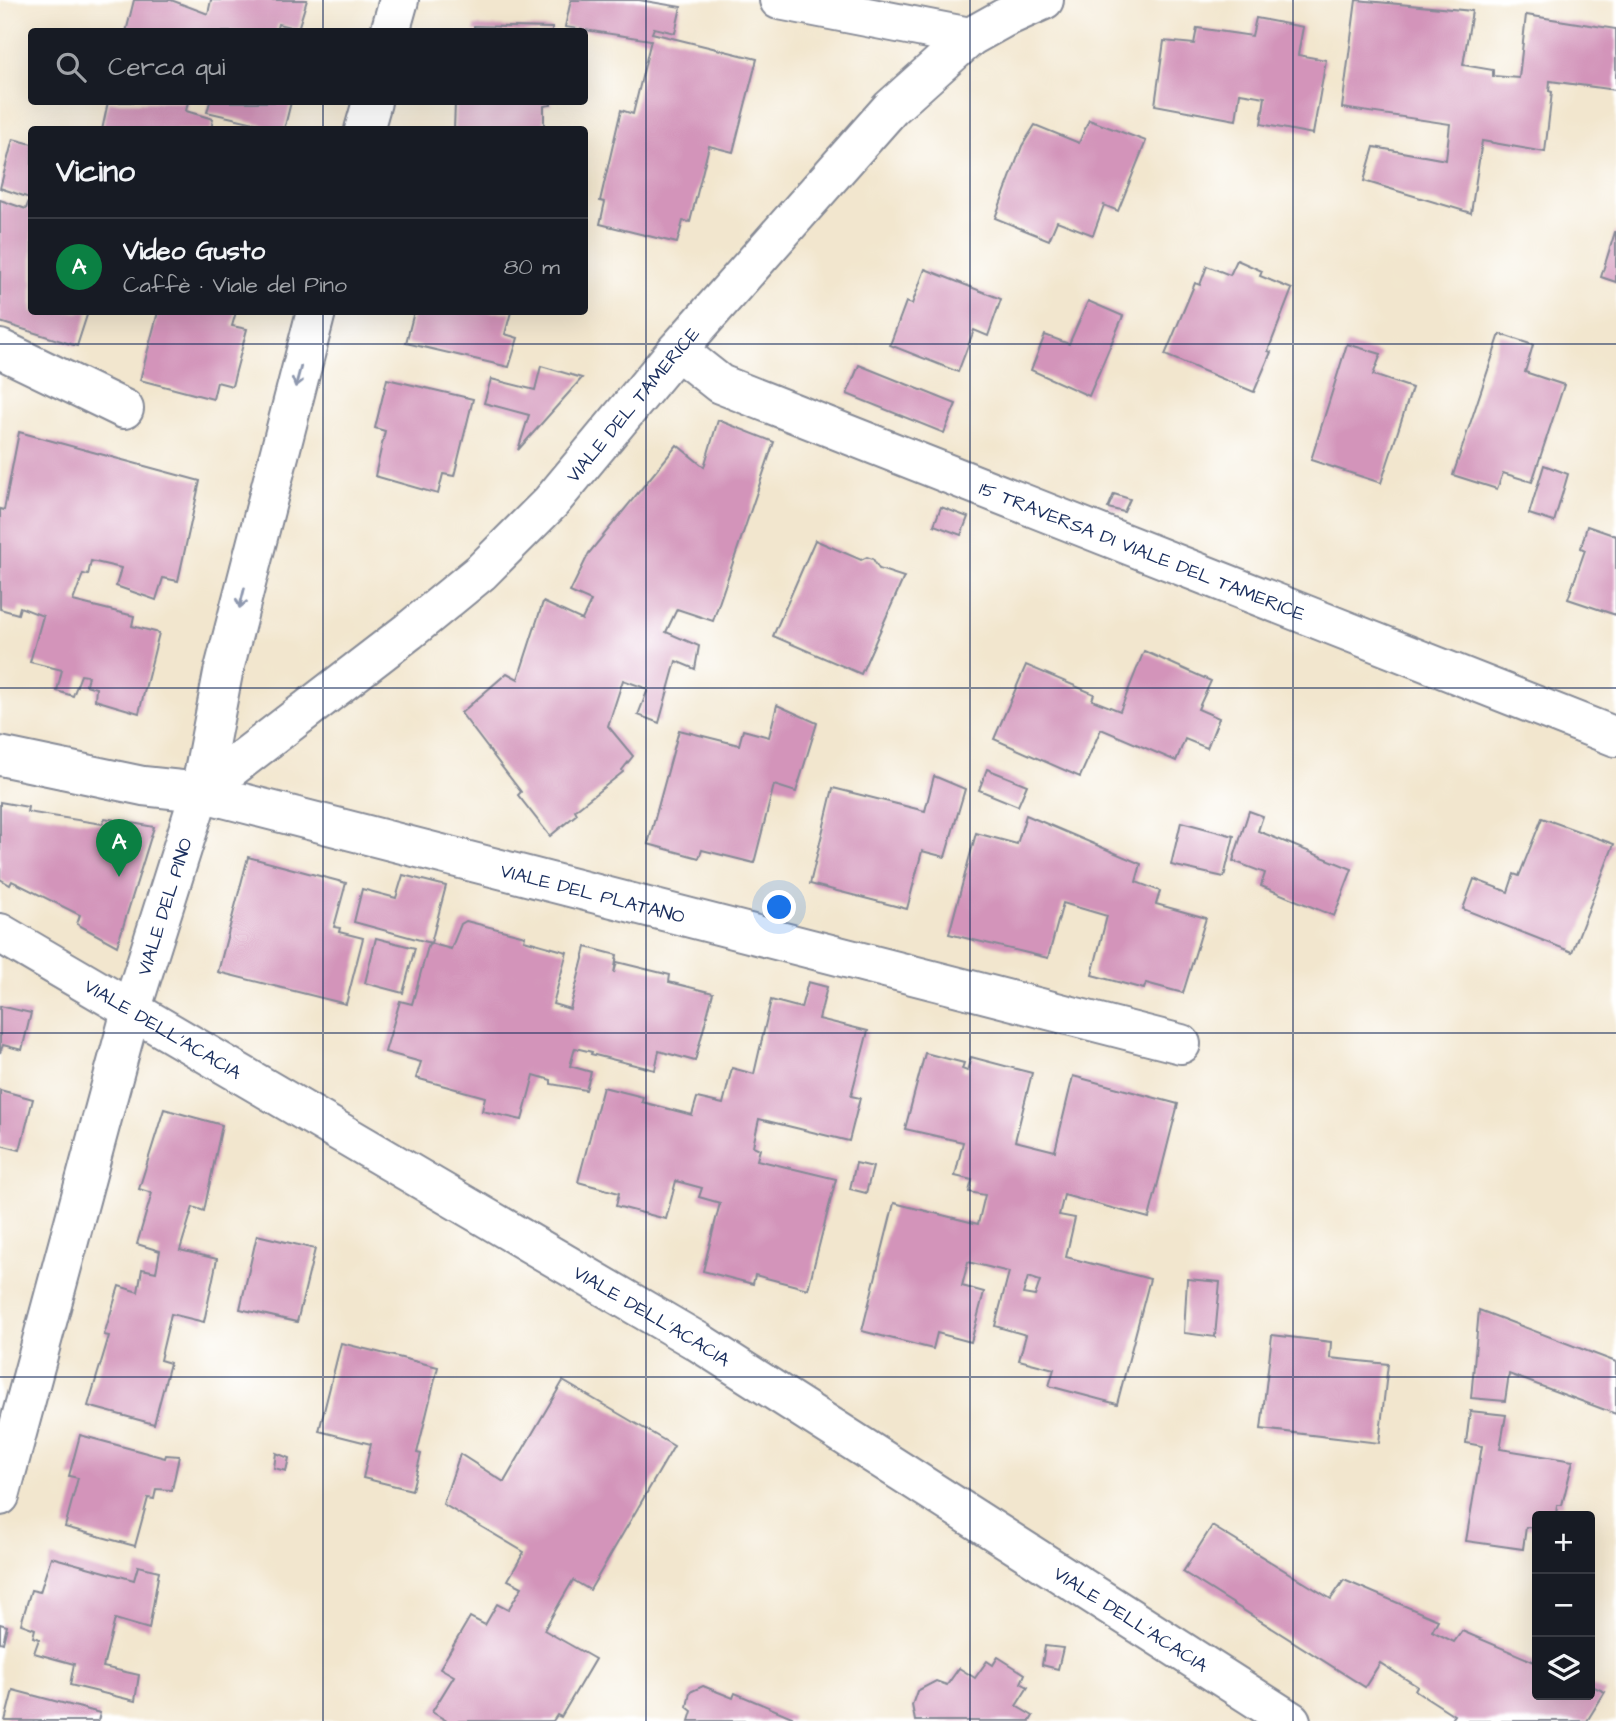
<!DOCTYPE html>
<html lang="it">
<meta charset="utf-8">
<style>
:root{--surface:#171b24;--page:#20242c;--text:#f1f3f6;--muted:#9ea1a6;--line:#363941;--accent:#0b8043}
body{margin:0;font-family:"Architects Daughter",sans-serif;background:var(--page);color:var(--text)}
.controls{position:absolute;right:21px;bottom:21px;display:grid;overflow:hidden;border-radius:7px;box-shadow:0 7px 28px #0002}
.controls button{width:63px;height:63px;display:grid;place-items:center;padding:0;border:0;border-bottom:2px solid var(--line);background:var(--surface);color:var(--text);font:35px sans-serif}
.you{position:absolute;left:780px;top:908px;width:24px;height:24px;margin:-18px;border:5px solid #fff;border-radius:50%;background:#1a73e8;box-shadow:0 0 0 10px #1a73e833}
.badge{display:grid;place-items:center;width:46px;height:46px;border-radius:50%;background:var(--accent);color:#fff;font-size:23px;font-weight:700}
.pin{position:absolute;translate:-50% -58px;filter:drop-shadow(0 2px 4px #0008)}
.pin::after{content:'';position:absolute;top:37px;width:24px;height:21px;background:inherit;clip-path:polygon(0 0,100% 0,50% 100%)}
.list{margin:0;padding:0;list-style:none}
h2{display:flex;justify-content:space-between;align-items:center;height:91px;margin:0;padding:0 28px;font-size:30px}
h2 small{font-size:23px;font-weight:400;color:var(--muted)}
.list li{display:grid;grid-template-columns:46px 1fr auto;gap:21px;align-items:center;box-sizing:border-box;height:98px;padding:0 28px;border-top:2px solid var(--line)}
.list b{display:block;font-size:26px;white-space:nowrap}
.list p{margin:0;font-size:23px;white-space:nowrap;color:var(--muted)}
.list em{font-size:23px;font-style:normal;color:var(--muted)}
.icon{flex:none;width:38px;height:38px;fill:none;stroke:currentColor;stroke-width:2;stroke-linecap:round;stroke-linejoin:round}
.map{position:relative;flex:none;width:1616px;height:1721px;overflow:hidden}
.search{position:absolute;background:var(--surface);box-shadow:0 7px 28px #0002;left:28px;top:28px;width:560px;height:77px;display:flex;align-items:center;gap:18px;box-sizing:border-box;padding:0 24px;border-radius:7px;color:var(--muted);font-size:26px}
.panel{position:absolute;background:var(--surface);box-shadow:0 7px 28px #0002;left:28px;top:126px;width:560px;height:189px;border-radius:7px}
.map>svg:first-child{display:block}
</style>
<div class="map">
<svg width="1616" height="1721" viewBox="0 0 1616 1721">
<rect width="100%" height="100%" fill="#fff"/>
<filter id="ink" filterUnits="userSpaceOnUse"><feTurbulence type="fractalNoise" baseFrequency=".0143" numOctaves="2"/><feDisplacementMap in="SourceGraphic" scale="14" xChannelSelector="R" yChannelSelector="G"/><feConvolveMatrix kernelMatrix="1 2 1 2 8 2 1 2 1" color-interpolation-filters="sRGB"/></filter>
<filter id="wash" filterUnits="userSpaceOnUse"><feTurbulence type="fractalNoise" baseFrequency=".00686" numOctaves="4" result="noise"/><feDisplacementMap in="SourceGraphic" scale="28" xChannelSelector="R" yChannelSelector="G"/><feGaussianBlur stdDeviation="1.57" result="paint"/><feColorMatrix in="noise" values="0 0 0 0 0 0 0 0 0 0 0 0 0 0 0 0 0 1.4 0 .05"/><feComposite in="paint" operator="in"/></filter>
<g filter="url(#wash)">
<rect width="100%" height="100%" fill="#f2e6ce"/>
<g id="blocks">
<!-- building -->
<g fill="#d394ba" fill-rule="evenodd">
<path d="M 134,0 L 171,0 L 208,14 L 211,0 L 307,0 L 298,29 L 278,24 L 276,32 L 126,32 Z"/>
<path d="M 571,0 L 639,0 L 681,7 L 675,33 L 654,28 L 652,33 L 757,59 L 733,152 L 709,146 L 690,222 L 683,221 L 677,243 L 600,224 L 605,202 L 600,201 L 621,110 L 633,114 L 651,40 L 565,27 Z"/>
<path d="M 1356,0 L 1472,11 L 1463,65 L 1493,70 L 1493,76 L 1519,78 L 1526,15 L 1616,29 L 1616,90 L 1550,81 L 1549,91 L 1552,92 L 1545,152 L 1482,141 L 1471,213 L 1364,181 L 1374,147 L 1446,160 L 1450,124 L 1342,108 Z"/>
<path d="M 1256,18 L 1303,27 L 1298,55 L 1326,60 L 1313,134 L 1261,124 L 1265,97 L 1240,93 L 1236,120 L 1155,105 L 1164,41 L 1194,44 L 1197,28 L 1252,36 Z"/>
<path d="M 474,26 L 552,28 L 552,32 L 474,32 Z"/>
<path d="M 108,102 L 188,102 L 186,111 L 213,119 L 211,130 L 102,130 Z"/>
<path d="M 210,102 L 291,102 L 284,130 L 207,112 Z"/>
<path d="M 455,102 L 551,102 L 551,105 L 544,106 L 544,130 L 454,130 Z"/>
<path d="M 1089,120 L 1146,141 L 1118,211 L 1104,205 L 1093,235 L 1057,221 L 1049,240 L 995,218 L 1022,146 L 1035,125 L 1079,143 Z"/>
<path d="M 13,139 L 32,144 L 32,312 L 88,312 L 77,346 L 0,322 L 0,200 L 26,209 L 30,198 L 0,188 Z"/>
<path d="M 1615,232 L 1616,232 L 1616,282 L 1601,277 Z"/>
<path d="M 1237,260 L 1262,271 L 1260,276 L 1292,289 L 1268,351 L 1271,352 L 1254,392 L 1165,355 L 1195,283 L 1200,285 L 1207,266 L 1230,275 Z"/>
<path d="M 925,269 L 1001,299 L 988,336 L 974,330 L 958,372 L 890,345 L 906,302 L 912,304 Z"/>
<path d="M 1088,301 L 1123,316 L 1089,396 L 1031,370 L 1045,335 L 1069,344 Z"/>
<path d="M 158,312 L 236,312 L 232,326 L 247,329 L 232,386 L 217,382 L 213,399 L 140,380 Z"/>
<path d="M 414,312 L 511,312 L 505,334 L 518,338 L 509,367 L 406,343 Z"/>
<path d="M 1500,334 L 1533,345 L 1525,372 L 1564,385 L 1532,482 L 1503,473 L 1497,489 L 1453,475 Z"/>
<path d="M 1347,344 L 1381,354 L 1373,375 L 1412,388 L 1381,483 L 1311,460 Z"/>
<path d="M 859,365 L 956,404 L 944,433 L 847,394 Z"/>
<path d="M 541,366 L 582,378 L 518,450 L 529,415 L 484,403 L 491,379 L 535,390 Z"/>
<path d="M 387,379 L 473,399 L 454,476 L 443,474 L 438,494 L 375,476 L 385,431 L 375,428 Z"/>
<path d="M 718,420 L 774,442 L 713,621 L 677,609 L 666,632 L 699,646 L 695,669 L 676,661 L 659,723 L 638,715 L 648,689 L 623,680 L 608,726 L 633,756 L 622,770 L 623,772 L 575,810 L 577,814 L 550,836 L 518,795 L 521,792 L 461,713 L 507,673 L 518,679 L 543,602 L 582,620 L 591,601 L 570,592 L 589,553 L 677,445 L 704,467 Z"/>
<path d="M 19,432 L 200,481 L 178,581 L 163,578 L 156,600 L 116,586 L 121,568 L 91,561 L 88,575 L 83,574 L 73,601 L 134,616 L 132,626 L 159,633 L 139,713 L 95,700 L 96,688 L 86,685 L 88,676 L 81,675 L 73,696 L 57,691 L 62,670 L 30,662 L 43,616 L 20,607 L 18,614 L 0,609 L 0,509 L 4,510 Z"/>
<path d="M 1544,465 L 1568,474 L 1554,522 L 1529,514 Z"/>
<path d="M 1114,494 L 1130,499 L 1124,512 L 1108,508 Z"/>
<path d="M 941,507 L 968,517 L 961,535 L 934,525 Z"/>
<path d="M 1587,526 L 1616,536 L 1616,615 L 1568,599 L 1585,550 L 1581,548 Z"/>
<path d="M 815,540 L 861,560 L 867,557 L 873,559 L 879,569 L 904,577 L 861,674 L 773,636 Z"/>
<path d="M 1144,651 L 1211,681 L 1198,709 L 1219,718 L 1207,748 L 1185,739 L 1176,761 L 1101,729 L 1080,777 L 994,739 L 1026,665 L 1094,694 L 1092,700 L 1120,711 Z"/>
<path d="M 777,705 L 817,723 L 796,792 L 774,785 L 754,863 L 702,850 L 699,858 L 648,844 L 679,730 L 739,745 L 743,730 L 769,737 Z"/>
<path d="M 987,769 L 1027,785 L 1018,806 L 979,790 Z"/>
<path d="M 934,776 L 965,789 L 945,857 L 922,851 L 907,909 L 810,884 L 833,788 L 925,811 Z"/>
<path d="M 0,802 L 28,807 L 27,812 L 102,824 L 105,818 L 154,827 L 117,946 L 77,924 L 80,915 L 12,881 L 10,885 L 0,879 Z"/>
<path d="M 1249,811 L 1263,816 L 1258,831 L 1352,869 L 1334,916 L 1261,886 L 1265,873 L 1233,861 Z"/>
<path d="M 1026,815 L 1141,864 L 1136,882 L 1160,891 L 1156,904 L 1206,918 L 1183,993 L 1146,983 L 1144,989 L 1092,975 L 1107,916 L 1063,903 L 1048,958 L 949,934 L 976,833 L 1017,844 Z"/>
<path d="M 1542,818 L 1614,844 L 1572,952 L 1463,909 L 1474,879 L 1508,892 L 1514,874 L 1519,876 Z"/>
<path d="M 1181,822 L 1234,836 L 1224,877 L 1171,865 Z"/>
<path d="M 248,857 L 346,883 L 334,927 L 340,928 L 339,932 L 363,938 L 346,1004 L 218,972 Z"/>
<path d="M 403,875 L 446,886 L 431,943 L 354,922 L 362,889 L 396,898 Z"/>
<path d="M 466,921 L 525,936 L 524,940 L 567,952 L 553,1004 L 570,1009 L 586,947 L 617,955 L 614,973 L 617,962 L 670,975 L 669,982 L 713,993 L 695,1061 L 659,1051 L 655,1070 L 591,1054 L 592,1052 L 575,1048 L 570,1066 L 591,1072 L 586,1090 L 551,1084 L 551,1080 L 534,1075 L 522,1120 L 482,1111 L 485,1097 L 416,1078 L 421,1062 L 385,1052 L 400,1001 L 412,1004 L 429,943 L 451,949 L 461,924 Z"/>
<path d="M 376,938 L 415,948 L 403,993 L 365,983 Z"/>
<path d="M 808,982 L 827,987 L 819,1019 L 868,1031 L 851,1096 L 860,1098 L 849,1141 L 759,1119 L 753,1146 L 760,1149 L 757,1160 L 836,1179 L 808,1289 L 755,1275 L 753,1284 L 703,1271 L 720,1203 L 699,1197 L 702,1188 L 676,1181 L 666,1219 L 616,1206 L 619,1193 L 578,1182 L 603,1087 L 643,1097 L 642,1102 L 692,1115 L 697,1098 L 723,1104 L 732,1068 L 754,1074 L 771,1000 L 801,1008 Z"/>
<path d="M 0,1006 L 31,1013 L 22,1050 L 3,1045 L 0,1053 Z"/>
<path d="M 925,1053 L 964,1063 L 962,1069 L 967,1071 L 971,1057 L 1032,1073 L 1015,1141 L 1055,1151 L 1073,1076 L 1178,1104 L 1149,1218 L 1064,1195 L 1059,1215 L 1075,1218 L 1066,1257 L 1150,1279 L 1117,1404 L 1049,1386 L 1054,1369 L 1019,1360 L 1026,1335 L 995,1326 L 1009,1272 L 968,1262 L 962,1286 L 984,1292 L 971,1342 L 937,1333 L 933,1349 L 862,1331 L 894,1203 L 978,1224 L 985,1195 L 969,1192 L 972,1180 L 955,1176 L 963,1142 L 905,1129 ZM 1028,1277 L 1040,1281 L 1035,1296 L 1023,1294 Z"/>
<path d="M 0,1090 L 33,1099 L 20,1150 L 0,1145 Z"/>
<path d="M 164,1109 L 222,1125 L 204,1211 L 193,1207 L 180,1250 L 217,1259 L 204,1322 L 171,1314 L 160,1360 L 170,1363 L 154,1424 L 88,1406 L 109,1336 L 104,1335 L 119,1286 L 138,1292 L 142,1269 L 156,1272 L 160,1251 L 137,1244 L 152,1193 L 139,1189 Z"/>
<path d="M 856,1163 L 873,1167 L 866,1193 L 850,1189 Z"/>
<path d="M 257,1235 L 315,1249 L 297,1322 L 240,1309 Z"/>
<path d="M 1187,1279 L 1220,1282 L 1215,1337 L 1184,1333 Z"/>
<path d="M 1479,1310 L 1616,1362 L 1616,1414 L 1509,1374 L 1505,1401 L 1471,1398 Z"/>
<path d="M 1272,1335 L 1331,1342 L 1330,1358 L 1388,1364 L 1379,1443 L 1261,1429 Z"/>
<path d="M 341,1343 L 438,1367 L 417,1453 L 421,1454 L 412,1490 L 363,1478 L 371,1444 L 319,1431 Z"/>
<path d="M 563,1381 L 674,1446 L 590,1590 L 573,1580 L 544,1630 L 595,1659 L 561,1717 L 557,1715 L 553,1721 L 447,1721 L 432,1712 L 454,1676 L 440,1668 L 470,1617 L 485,1625 L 497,1604 L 508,1610 L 522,1587 L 508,1580 L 524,1552 L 443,1504 L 460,1454 L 504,1482 Z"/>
<path d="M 1470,1411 L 1506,1415 L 1500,1449 L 1573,1461 L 1562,1505 L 1557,1505 L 1556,1516 L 1537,1516 L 1537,1528 L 1526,1527 L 1523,1549 L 1466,1541 L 1482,1446 L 1466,1443 Z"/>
<path d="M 80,1435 L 165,1458 L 166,1455 L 179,1456 L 172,1490 L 156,1489 L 154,1499 L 148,1498 L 135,1546 L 65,1527 L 78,1478 L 69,1476 Z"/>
<path d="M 276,1453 L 289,1458 L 286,1471 L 274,1468 Z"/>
<path d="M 1212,1526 L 1331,1599 L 1344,1580 L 1438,1620 L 1432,1631 L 1454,1642 L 1462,1631 L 1537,1663 L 1537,1695 L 1590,1695 L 1590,1685 L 1605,1692 L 1587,1721 L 1450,1721 L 1454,1715 L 1415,1690 L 1417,1686 L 1380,1663 L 1365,1687 L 1183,1572 Z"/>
<path d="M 51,1557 L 134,1580 L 138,1566 L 159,1571 L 149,1629 L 115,1619 L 103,1667 L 139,1675 L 135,1701 L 70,1685 L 74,1664 L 34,1653 L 39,1639 L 33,1637 L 35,1629 L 21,1624 L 31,1590 L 40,1592 Z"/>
<path d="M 0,1624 L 7,1626 L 3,1643 L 0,1642 Z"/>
<path d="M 1045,1646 L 1063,1648 L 1058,1669 L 1042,1665 Z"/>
<path d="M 998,1657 L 1025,1674 L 1021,1683 L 1028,1687 L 1016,1706 L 1033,1716 L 1030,1721 L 915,1721 L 912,1705 L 917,1691 L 936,1681 L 947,1685 L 959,1668 L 975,1678 L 987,1661 L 993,1665 Z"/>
<path d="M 703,1686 L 733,1698 L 735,1693 L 792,1717 L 790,1721 L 689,1721 L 692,1711 L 687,1707 L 690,1692 Z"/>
<path d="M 13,1690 L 100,1713 L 98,1721 L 5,1721 Z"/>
</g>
</g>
</g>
<g filter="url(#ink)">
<use href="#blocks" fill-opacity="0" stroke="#868a96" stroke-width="2"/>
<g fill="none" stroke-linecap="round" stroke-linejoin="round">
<!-- street casing -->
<g stroke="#868a96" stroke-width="42">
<g id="street">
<path d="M 779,0 L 970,37"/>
<path d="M 390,32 L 399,0"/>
<path d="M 364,130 L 372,102"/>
<path d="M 0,349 L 124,409"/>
<path id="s1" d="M 677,350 L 720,384 L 1616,737"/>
<path id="s2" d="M 0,756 L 143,786 L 200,792 L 1181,1044"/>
<path id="s3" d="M 200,792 L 409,631 L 481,572 L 551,502 L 677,350 L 891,108 L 970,37 L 1004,18 L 1044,0"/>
<path id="s4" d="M 0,933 L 697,1341 L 1291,1721"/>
<path id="s5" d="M 0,1496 L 131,1011 L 200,792 L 223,673 L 316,312"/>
</g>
</g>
<!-- street -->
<use href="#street" stroke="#fff" stroke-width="38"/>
</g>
<!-- one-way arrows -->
<defs><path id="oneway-shaft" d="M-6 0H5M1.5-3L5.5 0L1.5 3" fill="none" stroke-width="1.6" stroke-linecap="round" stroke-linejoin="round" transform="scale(1.75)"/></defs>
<g stroke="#8d97ae">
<use href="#oneway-shaft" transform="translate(298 377) rotate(105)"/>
<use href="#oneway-shaft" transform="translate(242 598) rotate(104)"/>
</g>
</g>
<!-- grid -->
<path fill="none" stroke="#1b2f5e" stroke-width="2" stroke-opacity="0.55" d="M 323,0 L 323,32M 646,0 L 646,1721M 970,0 L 970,1721M 1293,0 L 1293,1721M 323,102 L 323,130M 323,312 L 323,1721M 0,344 L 1616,344M 0,688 L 1616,688M 0,1033 L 1616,1033M 0,1377 L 1616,1377"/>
<g text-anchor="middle" stroke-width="5" stroke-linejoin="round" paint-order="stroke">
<!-- street labels -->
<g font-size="19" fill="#1b2f5e" stroke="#fff">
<text dy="7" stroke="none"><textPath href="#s3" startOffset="583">VIALE DEL TAMERICE</textPath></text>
<text dy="7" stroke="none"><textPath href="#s1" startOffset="509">15 TRAVERSA DI VIALE DEL TAMERICE</textPath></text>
<text dy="7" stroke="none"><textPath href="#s2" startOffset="609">VIALE DEL PLATANO</textPath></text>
<text dy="7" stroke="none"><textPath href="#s5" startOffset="612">VIALE DEL PINO</textPath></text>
<text dy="7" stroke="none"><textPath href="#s4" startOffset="189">VIALE DELL'ACACIA</textPath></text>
<text dy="7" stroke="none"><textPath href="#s4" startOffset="756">VIALE DELL'ACACIA</textPath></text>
<text dy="7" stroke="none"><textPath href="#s4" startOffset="1323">VIALE DELL'ACACIA</textPath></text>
</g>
</g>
</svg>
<div class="controls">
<button>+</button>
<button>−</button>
<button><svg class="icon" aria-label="layers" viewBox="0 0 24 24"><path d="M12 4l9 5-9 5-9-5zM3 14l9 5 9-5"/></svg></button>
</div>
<div class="you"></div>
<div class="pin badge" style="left:119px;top:877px">A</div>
<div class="search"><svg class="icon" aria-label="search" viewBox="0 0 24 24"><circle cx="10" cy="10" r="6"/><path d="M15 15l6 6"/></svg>Cerca qui</div>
<section class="panel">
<h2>Vicino<small></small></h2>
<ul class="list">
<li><span class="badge">A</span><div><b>Video Gusto</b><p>Caffè · Viale del Pino</p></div><em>80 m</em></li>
</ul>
</section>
</div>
